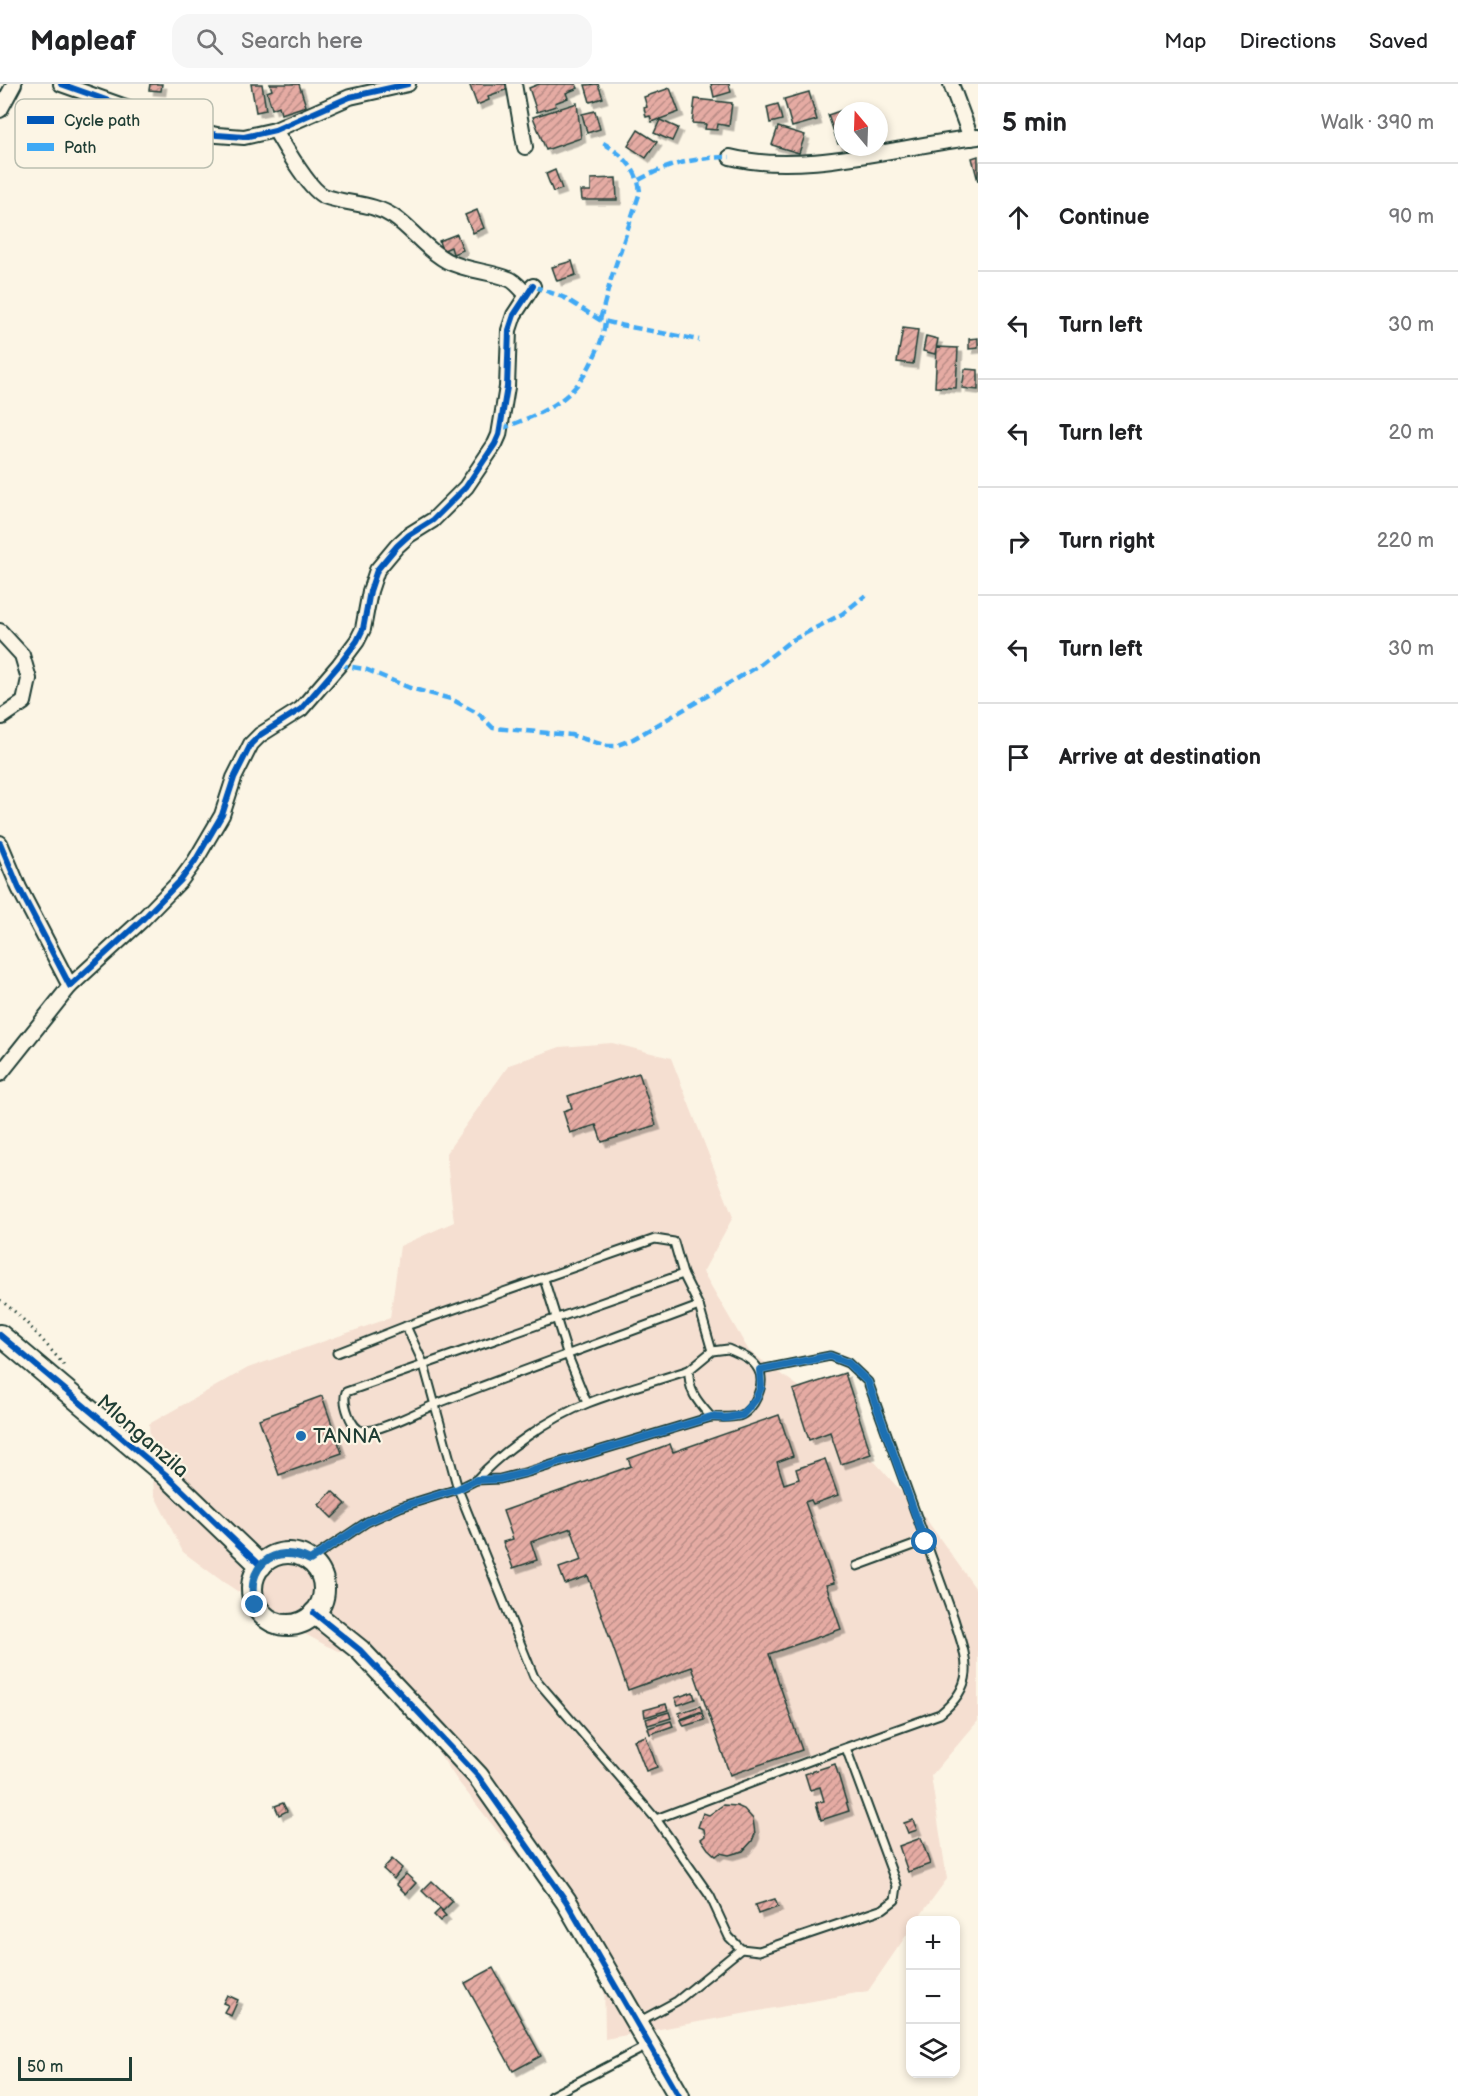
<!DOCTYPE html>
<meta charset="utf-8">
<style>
:root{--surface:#fff;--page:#f6f6f6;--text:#202124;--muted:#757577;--line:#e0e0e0}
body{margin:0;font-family:"Balsamiq Sans",sans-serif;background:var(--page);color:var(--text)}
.controls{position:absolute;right:18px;bottom:18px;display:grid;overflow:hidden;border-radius:12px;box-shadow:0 3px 9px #0003}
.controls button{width:54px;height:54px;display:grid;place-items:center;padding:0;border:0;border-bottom:2px solid var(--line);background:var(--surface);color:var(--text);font:30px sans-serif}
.compass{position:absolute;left:834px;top:18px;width:54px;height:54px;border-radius:50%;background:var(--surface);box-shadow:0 3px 9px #0003;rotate:341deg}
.scale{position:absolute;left:18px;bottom:15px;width:114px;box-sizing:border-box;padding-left:6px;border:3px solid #1f3d34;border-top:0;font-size:16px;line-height:21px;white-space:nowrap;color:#1f3d34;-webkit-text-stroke:4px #fcf5e5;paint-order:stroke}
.stop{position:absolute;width:18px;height:18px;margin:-14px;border:4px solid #1f6fb2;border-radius:50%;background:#fff}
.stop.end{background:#1f6fb2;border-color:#fff;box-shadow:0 2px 6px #0008}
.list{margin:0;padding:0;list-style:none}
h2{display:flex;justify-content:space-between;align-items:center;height:78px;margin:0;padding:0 24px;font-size:26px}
h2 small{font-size:20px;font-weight:400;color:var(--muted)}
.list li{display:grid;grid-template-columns:39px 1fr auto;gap:18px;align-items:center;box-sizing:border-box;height:108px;padding:0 24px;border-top:2px solid var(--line)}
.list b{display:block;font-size:22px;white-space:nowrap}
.list em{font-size:20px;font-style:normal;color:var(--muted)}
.icon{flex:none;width:33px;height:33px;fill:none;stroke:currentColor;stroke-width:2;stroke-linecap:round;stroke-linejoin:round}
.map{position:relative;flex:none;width:978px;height:2012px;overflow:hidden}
header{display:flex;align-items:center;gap:36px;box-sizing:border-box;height:84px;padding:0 30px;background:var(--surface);border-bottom:2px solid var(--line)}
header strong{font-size:28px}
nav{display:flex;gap:33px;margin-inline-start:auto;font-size:21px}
.search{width:420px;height:54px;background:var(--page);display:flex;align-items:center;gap:15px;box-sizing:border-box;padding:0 21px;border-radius:18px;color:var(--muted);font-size:22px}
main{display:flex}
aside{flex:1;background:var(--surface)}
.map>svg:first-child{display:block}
</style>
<header>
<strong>Mapleaf</strong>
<div class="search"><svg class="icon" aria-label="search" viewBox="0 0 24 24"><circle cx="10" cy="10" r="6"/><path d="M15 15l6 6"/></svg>Search here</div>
<nav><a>Map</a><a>Directions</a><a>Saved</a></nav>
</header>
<main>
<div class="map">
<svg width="978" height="2012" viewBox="0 0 978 2012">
<defs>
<pattern id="building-hatch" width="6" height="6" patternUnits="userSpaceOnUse" patternTransform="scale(1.5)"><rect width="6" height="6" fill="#e5aba3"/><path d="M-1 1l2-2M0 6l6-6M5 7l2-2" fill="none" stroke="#b98c86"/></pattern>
<filter id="shadow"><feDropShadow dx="4.5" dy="4.5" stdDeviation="0" flood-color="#0004"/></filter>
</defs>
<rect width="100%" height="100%" fill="#fcf5e5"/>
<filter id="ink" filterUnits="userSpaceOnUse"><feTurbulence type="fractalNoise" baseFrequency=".0167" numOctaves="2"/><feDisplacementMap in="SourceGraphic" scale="12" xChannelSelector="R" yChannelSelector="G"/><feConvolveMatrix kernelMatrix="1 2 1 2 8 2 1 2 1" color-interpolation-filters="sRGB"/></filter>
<g filter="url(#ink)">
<!-- built -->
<path fill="#f5dfd1" d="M 612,959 L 671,974 L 733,1133 L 703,1188 L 749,1267 L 822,1319 L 926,1435 L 978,1508 L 978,1637 L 931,1692 L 947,1795 L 917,1836 L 910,1836 L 910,1846 L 868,1907 L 605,1955 L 604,1885 L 599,1856 L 510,1763 L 457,1696 L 402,1614 L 375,1582 L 327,1562 L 287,1540 L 222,1497 L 183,1468 L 154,1410 L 149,1340 L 248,1284 L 390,1234 L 400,1162 L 454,1138 L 446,1069 L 509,981 L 560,963 Z"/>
<!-- building -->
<g fill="url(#building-hatch)" stroke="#1f3d34" stroke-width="1.5" filter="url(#shadow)">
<path d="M 150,0 L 162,0 L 161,7 L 149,6 Z"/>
<path d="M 251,0 L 262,0 L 266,26 L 256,28 Z"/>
<path d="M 270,0 L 299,0 L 306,22 L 281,30 L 279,22 L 272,25 L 267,8 L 272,6 Z"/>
<path d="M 476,0 L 506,0 L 508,5 L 488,12 L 489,16 L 477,21 L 470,2 Z"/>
<path d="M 539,0 L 576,0 L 578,4 L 566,9 L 568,14 L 555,19 L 556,22 L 537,28 L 529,4 Z"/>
<path d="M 598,0 L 603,14 L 590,18 L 585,1 Z"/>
<path d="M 711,0 L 729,0 L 731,8 L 714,13 Z"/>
<path d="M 670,4 L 679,28 L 652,38 L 650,32 L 646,33 L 644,24 L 647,23 L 644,13 Z"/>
<path d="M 809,8 L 817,36 L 792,43 L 784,15 Z"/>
<path d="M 695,15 L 732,19 L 729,42 L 718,40 L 717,46 L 705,45 L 706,40 L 692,39 Z"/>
<path d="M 577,19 L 581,54 L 546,66 L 533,33 Z"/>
<path d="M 778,20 L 782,36 L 770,39 L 767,23 Z"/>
<path d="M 854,22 L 856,27 L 843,27 L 843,58 L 838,60 L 828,31 Z"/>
<path d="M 595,27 L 600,45 L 587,49 L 582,30 Z"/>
<path d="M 660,36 L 678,44 L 672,57 L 654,49 Z"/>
<path d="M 778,43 L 805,51 L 799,69 L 772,61 Z"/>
<path d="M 638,46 L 657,58 L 646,74 L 628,62 Z"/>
<path d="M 978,72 L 978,97 L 972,74 Z"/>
<path d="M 555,86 L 562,105 L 553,108 L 546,90 Z"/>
<path d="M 616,94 L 617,116 L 582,116 L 581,107 L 591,107 L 591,95 Z"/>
<path d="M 477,126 L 484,144 L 473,149 L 465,131 Z"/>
<path d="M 457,150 L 463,166 L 453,170 L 451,163 L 442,167 L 439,157 Z"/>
<path d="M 572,177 L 576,191 L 557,197 L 552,183 Z"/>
<path d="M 903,244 L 918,246 L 913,280 L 897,278 Z"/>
<path d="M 926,252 L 938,255 L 935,270 L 923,267 Z"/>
<path d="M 978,254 L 978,264 L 969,265 L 969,255 Z"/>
<path d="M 937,263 L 958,264 L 956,304 L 935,303 Z"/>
<path d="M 965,285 L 978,286 L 978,306 L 962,304 Z"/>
<path d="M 639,989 L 656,1041 L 602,1058 L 596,1041 L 570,1049 L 563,1027 L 572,1024 L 568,1012 Z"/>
<path d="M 845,1289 L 871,1370 L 841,1380 L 830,1348 L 809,1356 L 793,1306 Z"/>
<path d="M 322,1312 L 342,1369 L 279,1391 L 259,1335 Z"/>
<path d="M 779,1331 L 793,1372 L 777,1378 L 784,1400 L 799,1395 L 796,1385 L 825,1375 L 838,1411 L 813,1420 L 811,1416 L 805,1418 L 834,1499 L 826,1501 L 841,1545 L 769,1570 L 802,1666 L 730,1691 L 692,1583 L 628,1606 L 588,1492 L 565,1500 L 559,1484 L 582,1476 L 571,1444 L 531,1458 L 537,1476 L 513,1484 L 503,1458 L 513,1455 L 503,1427 L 631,1382 L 628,1375 L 670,1360 L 673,1368 Z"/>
<path d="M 332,1407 L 346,1420 L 332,1434 L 319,1421 Z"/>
<path d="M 693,1608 L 695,1615 L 678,1621 L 675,1614 Z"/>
<path d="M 666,1620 L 668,1626 L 645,1633 L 644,1626 Z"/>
<path d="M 700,1622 L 702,1627 L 681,1635 L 679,1629 Z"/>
<path d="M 669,1628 L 671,1634 L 648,1641 L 646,1635 Z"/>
<path d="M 702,1629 L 704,1636 L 684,1642 L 681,1636 Z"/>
<path d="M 671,1637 L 673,1642 L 650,1650 L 648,1644 Z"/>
<path d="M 646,1652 L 657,1683 L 646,1687 L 634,1656 Z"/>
<path d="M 835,1680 L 849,1727 L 821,1736 L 816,1719 L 824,1717 L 820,1703 L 810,1706 L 805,1690 Z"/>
<path d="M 283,1719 L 287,1727 L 279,1731 L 275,1722 Z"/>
<path d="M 723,1721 L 737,1722 L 744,1725 L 753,1735 L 755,1750 L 752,1757 L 743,1767 L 729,1771 L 720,1769 L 716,1772 L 708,1765 L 701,1755 L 705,1752 L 704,1745 L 698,1743 L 703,1729 L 709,1731 Z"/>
<path d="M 913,1736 L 917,1746 L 908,1749 L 904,1739 Z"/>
<path d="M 921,1754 L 930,1780 L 908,1788 L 899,1762 Z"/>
<path d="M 392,1775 L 402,1784 L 394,1795 L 383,1785 Z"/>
<path d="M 406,1790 L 416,1799 L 406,1810 L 396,1800 Z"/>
<path d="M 432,1797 L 453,1817 L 443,1827 L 422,1807 Z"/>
<path d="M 775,1815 L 778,1823 L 758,1830 L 755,1821 Z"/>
<path d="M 440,1825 L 446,1832 L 440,1837 L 434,1831 Z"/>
<path d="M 493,1884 L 541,1972 L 513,1987 L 465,1899 Z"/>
<path d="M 227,1911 L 238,1916 L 231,1932 L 224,1928 L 228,1921 L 223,1919 Z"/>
</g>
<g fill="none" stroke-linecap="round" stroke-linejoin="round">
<!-- lane casing -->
<g stroke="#1f3d34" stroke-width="11">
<g id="lane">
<path d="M 683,1190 L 346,1308 C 342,1318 351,1346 363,1347 C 379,1348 419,1327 436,1320 C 523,1286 611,1255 699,1222"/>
<path d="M 544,1195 L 568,1272 L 587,1319"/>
<path d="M 406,1242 L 424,1281 L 458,1405 L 534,1593 L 656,1735 L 710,1812 L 729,1853 L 741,1865 L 759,1867 L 883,1825 L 895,1816 L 897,1802 L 846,1664"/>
<path d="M 728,1265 C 739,1270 752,1274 758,1285 C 767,1299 754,1327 739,1332 C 730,1334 720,1333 711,1333 C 698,1318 688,1308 689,1286 L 712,1267 Z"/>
<path d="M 337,1269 L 406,1242 L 655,1155 L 674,1158 L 683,1190 L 699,1222 L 712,1267"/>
<path d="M 476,1396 C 503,1366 550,1334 588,1319 C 621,1306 656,1297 689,1286"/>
<path d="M 310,1476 L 367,1438 L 400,1423 L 458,1405 L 476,1396 L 500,1395 L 528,1388 L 711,1333"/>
<path d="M 857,1482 L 925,1457"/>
<path d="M 656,1735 L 828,1670 L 940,1630 C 978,1599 967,1576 954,1535 L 868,1298 L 848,1279 L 830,1272 L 760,1286"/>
<path d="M 638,1938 L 677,1917 L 741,1865"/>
<path d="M 551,2012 L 647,1962"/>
</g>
</g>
<!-- street casing -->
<g stroke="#1f3d34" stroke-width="18">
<g id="street">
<path d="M 61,0 L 185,44 L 217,51 L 244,53 L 275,46 L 350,13 L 408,0"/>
<path d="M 514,0 L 525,63"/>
<path d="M 951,0 L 971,54"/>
<path d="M 0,26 L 14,0"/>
<path d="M 275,46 C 284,61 309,106 324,112 C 348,121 372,118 394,133 C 413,146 426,166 447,177 C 467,187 489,187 509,195 C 515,197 521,205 526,210"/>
<path d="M 730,73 C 806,92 901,61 978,53"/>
<path d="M 0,547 L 22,571 L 29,595 L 24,618 L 2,633"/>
<path d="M 0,759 L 19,804 L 70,902 L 142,836 L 181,796 L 195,777 L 222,731 L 234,694 L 251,660 L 260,651 L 301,625 L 339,581 L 357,557 L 363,545 L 370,507 L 377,486 L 397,462 L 409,451 L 433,436 L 466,403 L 495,360 L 499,351 L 507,303 L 509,246 L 514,231 L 533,202"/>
<path d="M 0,990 L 70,902"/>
</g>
</g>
<!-- secondary casing -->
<g stroke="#1f3d34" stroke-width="24">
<g id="secondary">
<path d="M 0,1251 L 165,1390 L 261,1482"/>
<circle cx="288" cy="1505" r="36"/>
<path d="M 314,1529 L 360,1566 L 478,1692 L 566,1817 L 679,2012"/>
</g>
</g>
<!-- path -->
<path stroke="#1f3d34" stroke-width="3" stroke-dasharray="1.5 4.5" stroke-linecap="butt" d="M 0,1216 C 25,1234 44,1258 64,1281"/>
<!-- lane -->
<use href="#lane" stroke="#fcf5e5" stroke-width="7"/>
<!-- street -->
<use href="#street" stroke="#fcf5e5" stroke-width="14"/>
<!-- secondary -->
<use href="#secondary" stroke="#fcf5e5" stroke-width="20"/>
<!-- quiet -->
<g stroke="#3fa9f5" stroke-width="4.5" stroke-dasharray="9 4.5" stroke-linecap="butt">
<path d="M 639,96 C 668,80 697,73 730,73"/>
<path d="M 533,202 L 565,214 L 600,236 L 620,241 L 699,256"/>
<path d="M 600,236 L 611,195 L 640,108 C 638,85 622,70 603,59"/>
<path d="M 501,345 C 544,328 574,318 594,273 C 600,261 604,250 605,237"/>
<path d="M 339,581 L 365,585 L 410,604 L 451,615 L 479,630 L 493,644 L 571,651 L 607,662 L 615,662 L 633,655 L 757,583 L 789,558 L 842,530 L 866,511"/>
</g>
<!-- cycleway casing -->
<g stroke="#fcf5e5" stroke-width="10">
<g id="cycleway">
<path d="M 61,0 L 185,44 L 217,51 L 244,53 L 275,46 L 350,13 L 408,0"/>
<path d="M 0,759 L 19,804 L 70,902 L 142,836 L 181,796 L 195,777 L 222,731 L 234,694 L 251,660 L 260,651 L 301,625 L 339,581 L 357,557 L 363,545 L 370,507 L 377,486 L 397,462 L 409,451 L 433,436 L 466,403 L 495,360 L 499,351 L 507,303 L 509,246 L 514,231 L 533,202"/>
<path d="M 0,1251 L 165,1390 L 261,1482"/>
<path d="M 314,1529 L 360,1566 L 478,1692 L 566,1817 L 679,2012"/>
</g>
</g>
<!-- cycleway -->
<use href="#cycleway" stroke="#0057b8" stroke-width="6"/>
</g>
</g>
<g fill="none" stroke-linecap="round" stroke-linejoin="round" filter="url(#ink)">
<!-- route -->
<path stroke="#1f6fb2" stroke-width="8" d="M 255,1521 C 244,1483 274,1458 310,1476 L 367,1438 L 400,1423 L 458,1405 L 476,1396 L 500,1395 L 528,1388 L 711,1333 L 726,1334 L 742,1331 L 756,1315 L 761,1303 L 760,1286 L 830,1272 L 848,1279 L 868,1298 L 925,1458"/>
</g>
<!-- markers -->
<circle fill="#1f6fb2" stroke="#fcf5e5" stroke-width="2" cx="301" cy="1352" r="6"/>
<g text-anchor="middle" stroke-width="4.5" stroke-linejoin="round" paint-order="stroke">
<!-- street labels -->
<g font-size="21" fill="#1f3d34" stroke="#fcf5e5">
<text transform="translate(143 1352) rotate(41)" y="7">Mlonganzila</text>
</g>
<!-- poi labels -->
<g font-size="21" fill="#1f3d34" stroke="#fcf5e5" text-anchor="start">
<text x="313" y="1359">TANNA</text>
</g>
</g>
<!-- legend -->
<rect x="15" y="15" width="198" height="69" rx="9" fill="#fcf5e5" stroke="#babeb0" stroke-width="1.5"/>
<rect x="27" y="32" width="27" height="8" fill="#0057b8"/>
<rect x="27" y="59" width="27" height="8" fill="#3fa9f5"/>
<g font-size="16" fill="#1f3d34">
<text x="64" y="42">Cycle path</text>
<text x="64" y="69">Path</text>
</g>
</svg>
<div class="controls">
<button>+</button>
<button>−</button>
<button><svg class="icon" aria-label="layers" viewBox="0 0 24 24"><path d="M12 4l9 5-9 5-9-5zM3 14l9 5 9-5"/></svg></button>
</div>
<svg class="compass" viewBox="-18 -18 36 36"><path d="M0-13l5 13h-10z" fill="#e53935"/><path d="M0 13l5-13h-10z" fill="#757577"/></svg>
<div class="scale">50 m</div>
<div class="stop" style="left:925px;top:1458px"></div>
<div class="stop end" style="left:255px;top:1521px"></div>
</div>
<aside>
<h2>5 min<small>Walk · 390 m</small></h2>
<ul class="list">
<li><svg class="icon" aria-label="ahead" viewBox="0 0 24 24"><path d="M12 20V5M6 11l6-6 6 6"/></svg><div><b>Continue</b></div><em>90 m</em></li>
<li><svg class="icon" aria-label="left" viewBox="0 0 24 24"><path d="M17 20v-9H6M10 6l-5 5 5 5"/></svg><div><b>Turn left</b></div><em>30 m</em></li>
<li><svg class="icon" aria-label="left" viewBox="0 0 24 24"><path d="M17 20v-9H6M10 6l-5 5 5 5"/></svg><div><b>Turn left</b></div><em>20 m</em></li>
<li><svg class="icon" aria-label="right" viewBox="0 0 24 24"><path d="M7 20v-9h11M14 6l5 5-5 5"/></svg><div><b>Turn right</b></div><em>220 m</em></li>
<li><svg class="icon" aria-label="left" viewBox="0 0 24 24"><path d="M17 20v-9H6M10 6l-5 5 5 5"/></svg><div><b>Turn left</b></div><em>30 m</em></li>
<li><svg class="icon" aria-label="arrive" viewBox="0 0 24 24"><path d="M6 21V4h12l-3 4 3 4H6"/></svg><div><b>Arrive at destination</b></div></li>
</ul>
</aside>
</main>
